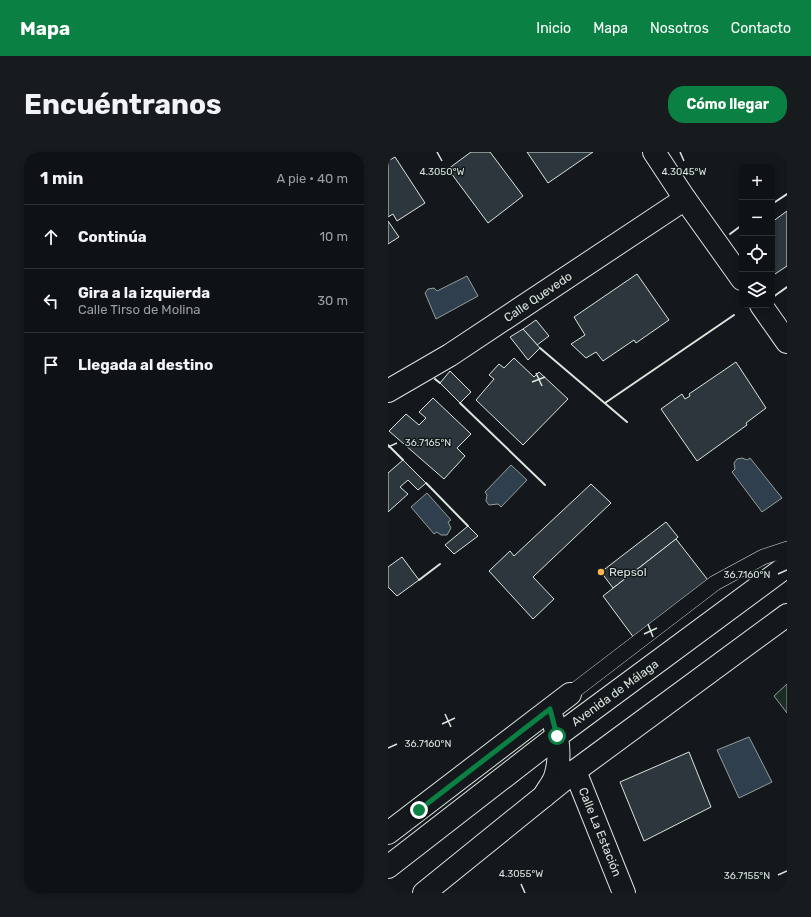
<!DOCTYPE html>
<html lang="es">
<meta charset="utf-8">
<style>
:root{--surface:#0f1215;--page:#181b1e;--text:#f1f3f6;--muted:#9b9ea0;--line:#2f3234;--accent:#0b8043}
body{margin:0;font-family:Rubik,sans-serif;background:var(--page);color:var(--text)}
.controls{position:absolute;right:12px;top:12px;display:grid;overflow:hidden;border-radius:8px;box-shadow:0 2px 6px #0003}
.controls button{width:36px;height:36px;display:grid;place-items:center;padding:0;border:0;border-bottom:1px solid var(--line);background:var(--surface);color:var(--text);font:20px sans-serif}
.stop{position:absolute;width:12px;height:12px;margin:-9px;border:3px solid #0b8043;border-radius:50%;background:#fff}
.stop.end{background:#0b8043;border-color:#fff;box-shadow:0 1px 4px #0008}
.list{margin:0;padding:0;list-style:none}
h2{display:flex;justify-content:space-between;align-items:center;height:52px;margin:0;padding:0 16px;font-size:17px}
h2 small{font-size:13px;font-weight:400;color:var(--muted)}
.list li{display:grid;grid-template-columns:26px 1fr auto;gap:12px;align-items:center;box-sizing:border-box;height:64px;padding:0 16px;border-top:1px solid var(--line)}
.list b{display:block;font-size:15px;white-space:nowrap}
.list p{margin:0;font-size:13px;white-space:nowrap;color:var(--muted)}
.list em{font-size:13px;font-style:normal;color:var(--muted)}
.icon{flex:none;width:22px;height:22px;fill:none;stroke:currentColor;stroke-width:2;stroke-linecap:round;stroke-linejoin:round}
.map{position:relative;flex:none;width:399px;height:741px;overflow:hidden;border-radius:16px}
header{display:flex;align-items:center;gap:24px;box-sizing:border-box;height:56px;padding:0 20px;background:var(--accent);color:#fff}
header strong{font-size:19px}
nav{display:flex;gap:22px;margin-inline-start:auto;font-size:14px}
.intro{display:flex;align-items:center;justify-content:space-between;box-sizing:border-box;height:96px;padding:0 24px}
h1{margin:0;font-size:28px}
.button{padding:10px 18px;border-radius:16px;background:var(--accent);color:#fff;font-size:14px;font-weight:700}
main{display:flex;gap:24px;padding:0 24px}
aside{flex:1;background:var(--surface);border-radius:16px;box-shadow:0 2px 6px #0003}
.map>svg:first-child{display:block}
</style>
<header>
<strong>Mapa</strong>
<nav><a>Inicio</a><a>Mapa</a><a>Nosotros</a><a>Contacto</a></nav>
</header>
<div class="intro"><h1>Encuéntranos</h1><a class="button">Cómo llegar</a></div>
<main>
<aside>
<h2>1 min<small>A pie · 40 m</small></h2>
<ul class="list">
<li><svg class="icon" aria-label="ahead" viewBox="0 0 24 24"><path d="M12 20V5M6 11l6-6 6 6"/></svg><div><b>Continúa</b></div><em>10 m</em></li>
<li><svg class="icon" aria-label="left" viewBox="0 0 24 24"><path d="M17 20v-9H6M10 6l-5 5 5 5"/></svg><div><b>Gira a la izquierda</b><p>Calle Tirso de Molina</p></div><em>30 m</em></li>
<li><svg class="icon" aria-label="arrive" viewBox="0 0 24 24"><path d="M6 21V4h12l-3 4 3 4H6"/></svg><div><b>Llegada al destino</b></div></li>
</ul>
</aside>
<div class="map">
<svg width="399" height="741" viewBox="0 0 399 741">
<rect width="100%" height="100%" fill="#14181c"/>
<!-- green -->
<path fill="#1a2d24" stroke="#939e99" d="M 399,532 L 399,561 L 386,544 Z"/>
<!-- water -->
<g fill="#2f3f4d" stroke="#939e99">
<path d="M 79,124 L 90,144 L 48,167 L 37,141 L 40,137 L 46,136 L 49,139 Z"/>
<path d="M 362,306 L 394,346 L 374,360 L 344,320 L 347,317 L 346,311 L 349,307 L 354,306 L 359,308 Z"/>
<path d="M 123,313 L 139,328 L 113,355 L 110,352 L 101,353 L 98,349 L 99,343 L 97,340 Z"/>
<path d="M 39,341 L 63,368 L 60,370 L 63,376 L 59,383 L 53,383 L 49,380 L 46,382 L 23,355 Z"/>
<path d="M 361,585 L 384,630 L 351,646 L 329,598 Z"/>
</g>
<!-- building -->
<g fill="#2c363c" stroke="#d8e6dc">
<path d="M 83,0 L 102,0 L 135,44 L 100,71 L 60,17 Z"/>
<path d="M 139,0 L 205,0 L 160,31 Z"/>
<path d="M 7,5 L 37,51 L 9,69 L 5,62 L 0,65 L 0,9 Z"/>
<path d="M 399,59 L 399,114 L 387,122 L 384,117 L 384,70 Z"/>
<path d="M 0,69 L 11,85 L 0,92 Z"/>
<path d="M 249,122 L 281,168 L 248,191 L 246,188 L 215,209 L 208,200 L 198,206 L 183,192 L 197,183 L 186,165 Z"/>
<path d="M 148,168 L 161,184 L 149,193 L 135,177 Z"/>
<path d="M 135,177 L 152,196 L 140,208 L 122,185 Z"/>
<path d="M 126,206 L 146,225 L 151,220 L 180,247 L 135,293 L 88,248 L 106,227 L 101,223 L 111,212 L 116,216 Z"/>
<path d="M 348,210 L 378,256 L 358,271 L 359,273 L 309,309 L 273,257 L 294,242 L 297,247 L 302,244 L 301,242 Z"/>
<path d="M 62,219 L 83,240 L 72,251 L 52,231 Z"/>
<path d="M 45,246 L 83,282 L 69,296 L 77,304 L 56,327 L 1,279 L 18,262 L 31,273 L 38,266 L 31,260 Z"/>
<path d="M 15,308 L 38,331 L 30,338 L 20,328 L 12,335 L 20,342 L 0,360 L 0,321 Z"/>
<path d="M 203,332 L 223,351 L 145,425 L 166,447 L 145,467 L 101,419 L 122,399 L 126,404 Z"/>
<path d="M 278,370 L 290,385 L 288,387 L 225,436 L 213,420 Z"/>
<path d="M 80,374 L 90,384 L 66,402 L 57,393 Z"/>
<path d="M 288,387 L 323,432 L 249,490 L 215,444 Z"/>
<path d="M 14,405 L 31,428 L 9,444 L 0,435 L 0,415 Z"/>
<path d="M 301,600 L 323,655 L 256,689 L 232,630 Z"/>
</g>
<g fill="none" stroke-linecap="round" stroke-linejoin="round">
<!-- lane casing -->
<g stroke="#d8e6dc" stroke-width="16">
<path id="lane" d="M 182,542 L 327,431 L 375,405 L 399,397"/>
</g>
<!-- street casing -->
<g stroke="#d8e6dc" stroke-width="24">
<g id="street">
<path d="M 266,0 L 297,47 L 354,127"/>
<path d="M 373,153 L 399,190"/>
<path d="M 0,239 L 62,203 L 297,47"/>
<path d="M 187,619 L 236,741"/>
<path d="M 156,644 C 159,638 165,631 167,625 C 173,607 170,585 165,568"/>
<path d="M 0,681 L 182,542"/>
</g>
</g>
<!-- primary casing -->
<g stroke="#d8e6dc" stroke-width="24">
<g id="primary">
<path d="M 0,715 L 169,584 L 399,414"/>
<path d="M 36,741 L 187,619 L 399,463"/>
</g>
</g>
<!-- lane -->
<use href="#lane" stroke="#14181c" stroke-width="15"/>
<!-- street -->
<use href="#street" stroke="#14181c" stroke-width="22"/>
<!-- primary -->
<use href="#primary" stroke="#14181c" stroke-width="22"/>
<!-- wall -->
<g stroke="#d8e6dc" stroke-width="2">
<path d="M 384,52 L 399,42"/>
<path d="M 342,82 L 354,73"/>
<path d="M 385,145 L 399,135"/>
<path d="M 152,196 L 239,270"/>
<path d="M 47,227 L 52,231"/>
<path d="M 72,251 L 157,333"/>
<path d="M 217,251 L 346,163"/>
<path d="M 0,293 L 15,308"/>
<path d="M 38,331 L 80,374"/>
<path d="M 31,428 L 52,412"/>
</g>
</g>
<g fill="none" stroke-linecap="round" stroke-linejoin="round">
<!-- route -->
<path stroke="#0b8043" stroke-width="5" d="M 31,658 L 162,557 L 169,584"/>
</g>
<!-- ticks -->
<path fill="none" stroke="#d8e6dc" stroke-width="1.5" d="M 49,0 L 54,9M 292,0 L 296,9M 148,221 L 154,234M 144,230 L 157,225M 0,295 L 9,291M 390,422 L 399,418M 260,472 L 265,485M 256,482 L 269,476M 57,562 L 63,575M 54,572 L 67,566M 0,596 L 9,592M 390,723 L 399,719M 133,732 L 137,741"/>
<!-- markers -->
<circle fill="#ffb74d" stroke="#14181c" stroke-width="1.5" cx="213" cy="420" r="4"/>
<g text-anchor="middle" stroke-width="3" stroke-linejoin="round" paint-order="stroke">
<!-- street labels -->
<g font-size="12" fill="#d8e6dc" stroke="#14181c">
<text transform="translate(150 145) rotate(-34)" y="4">Calle Quevedo</text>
<text transform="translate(227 541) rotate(-36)" y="4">Avenida de Málaga</text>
<text transform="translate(212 680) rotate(68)" y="4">Calle La Estación</text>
</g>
<!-- poi labels -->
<g font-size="12" fill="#d8e6dc" stroke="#14181c" text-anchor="start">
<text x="221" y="424">Repsol</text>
</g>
</g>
<g font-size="10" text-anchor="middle" fill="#d8e6dc" stroke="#14181c" stroke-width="3" stroke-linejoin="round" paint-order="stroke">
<text x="54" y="23">4.3050°W</text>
<text x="296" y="23">4.3045°W</text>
<text x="40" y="294">36.7165°N</text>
<text x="359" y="426">36.7160°N</text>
<text x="40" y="595">36.7160°N</text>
<text x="133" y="725">4.3055°W</text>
<text x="359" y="727">36.7155°N</text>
</g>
</svg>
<div class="controls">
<button>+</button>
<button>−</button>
<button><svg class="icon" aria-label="locate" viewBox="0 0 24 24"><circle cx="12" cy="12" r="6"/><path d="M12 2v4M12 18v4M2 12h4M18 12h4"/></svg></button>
<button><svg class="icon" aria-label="layers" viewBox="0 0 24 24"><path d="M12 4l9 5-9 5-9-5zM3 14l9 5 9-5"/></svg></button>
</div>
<div class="stop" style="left:169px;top:584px"></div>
<div class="stop end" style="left:31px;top:658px"></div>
</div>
</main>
